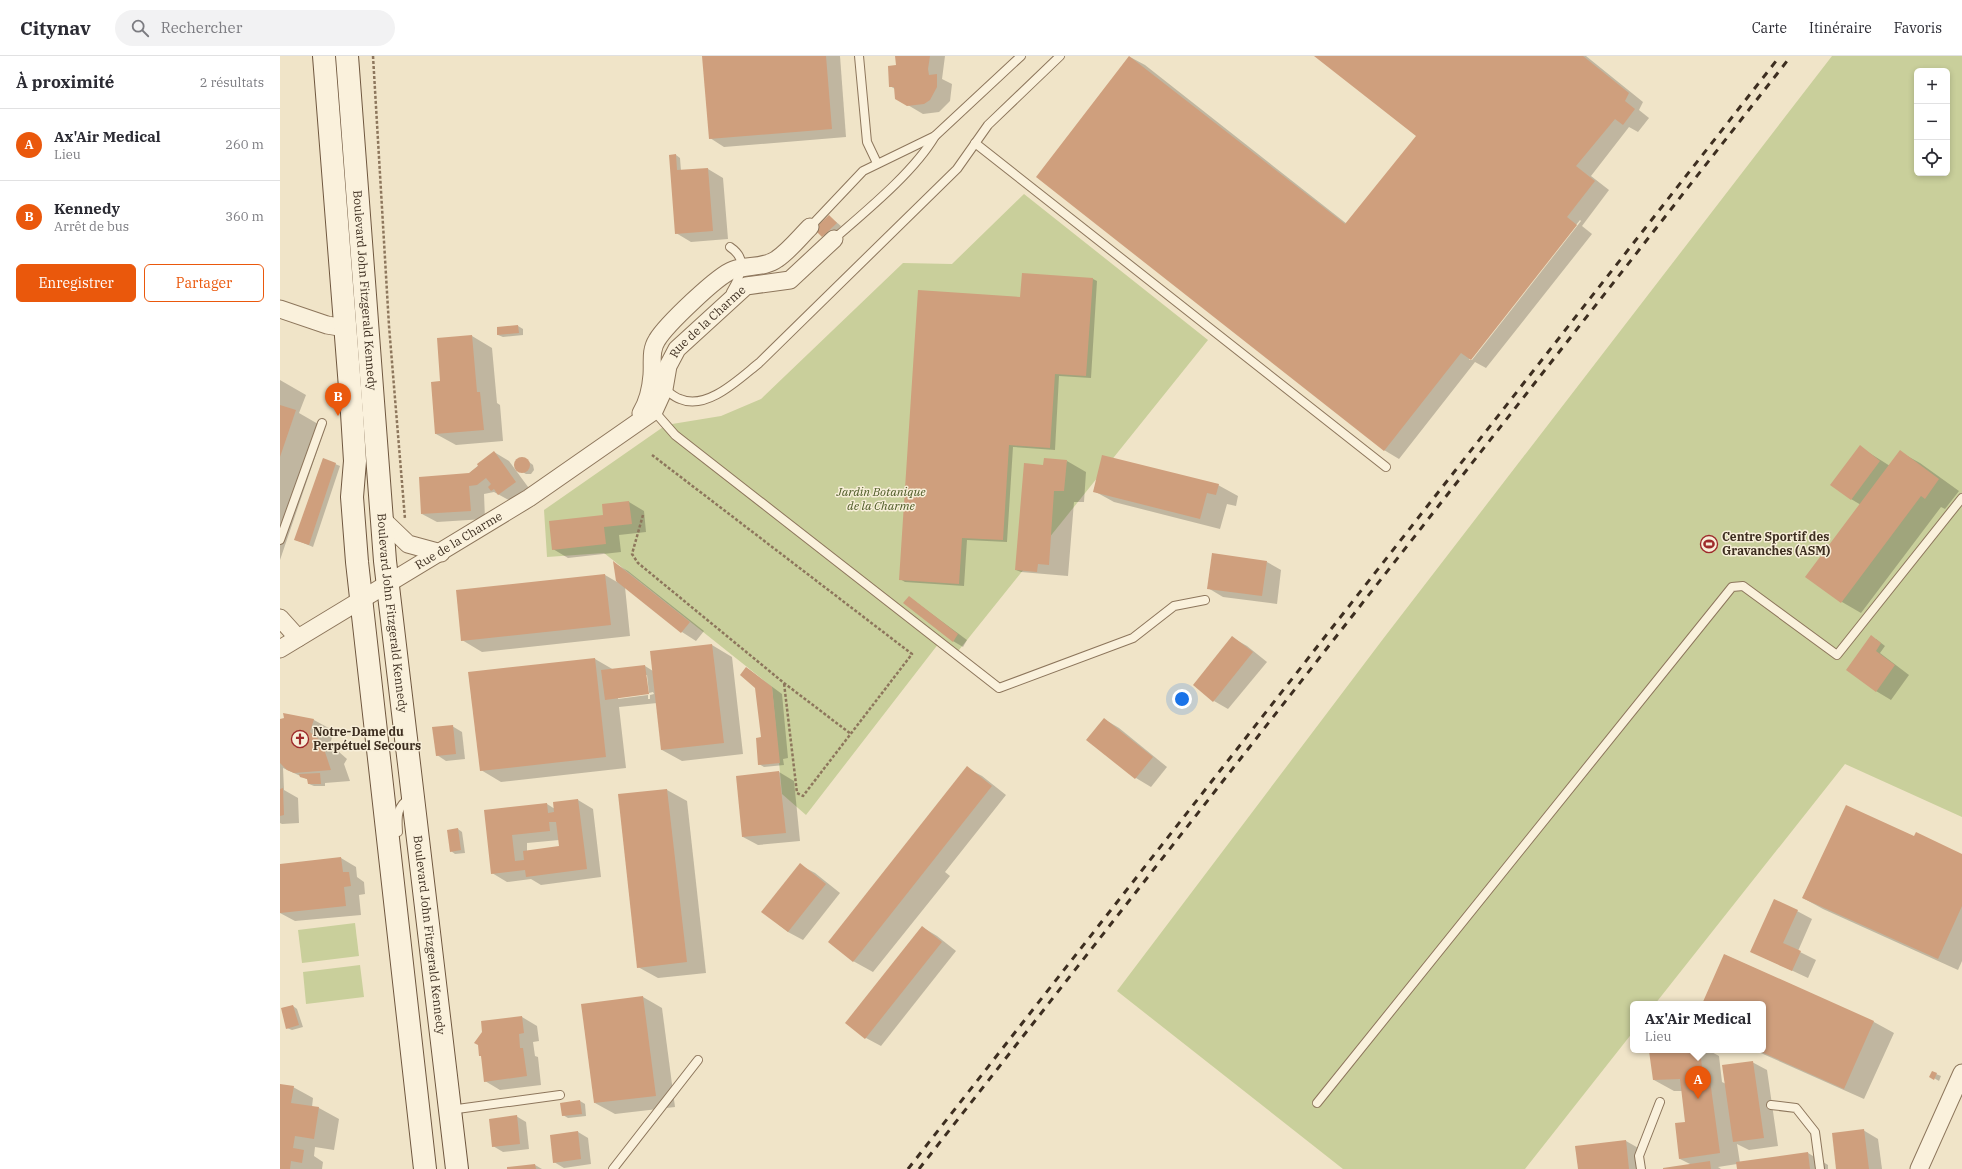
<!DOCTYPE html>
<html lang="fr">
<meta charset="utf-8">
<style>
:root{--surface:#fff;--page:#f2f2f3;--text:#2b2b33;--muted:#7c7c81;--line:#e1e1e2;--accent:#ea580c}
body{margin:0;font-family:"IBM Plex Serif",serif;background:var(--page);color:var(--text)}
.controls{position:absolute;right:12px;top:12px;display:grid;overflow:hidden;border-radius:6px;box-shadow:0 2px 6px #0003}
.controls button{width:36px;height:36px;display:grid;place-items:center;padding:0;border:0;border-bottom:1px solid var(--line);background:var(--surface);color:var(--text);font:20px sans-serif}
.you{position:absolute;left:902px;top:643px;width:14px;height:14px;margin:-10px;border:3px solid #fff;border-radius:50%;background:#1a73e8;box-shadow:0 0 0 6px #1a73e833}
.badge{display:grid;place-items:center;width:26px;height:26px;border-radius:50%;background:var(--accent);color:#fff;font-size:13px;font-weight:700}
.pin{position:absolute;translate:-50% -33px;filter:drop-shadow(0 1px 2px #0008)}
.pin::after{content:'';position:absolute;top:21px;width:14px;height:12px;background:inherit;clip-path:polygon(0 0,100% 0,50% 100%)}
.popup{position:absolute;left:1350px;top:945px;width:136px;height:52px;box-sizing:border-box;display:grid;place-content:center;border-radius:6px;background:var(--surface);filter:drop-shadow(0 1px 3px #0005);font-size:13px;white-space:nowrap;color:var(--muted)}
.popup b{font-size:15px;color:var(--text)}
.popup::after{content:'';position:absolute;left:50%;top:100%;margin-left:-8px;border:8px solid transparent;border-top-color:var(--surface)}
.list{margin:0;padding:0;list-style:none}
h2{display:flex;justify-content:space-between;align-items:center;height:52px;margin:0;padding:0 16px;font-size:17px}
h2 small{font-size:13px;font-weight:400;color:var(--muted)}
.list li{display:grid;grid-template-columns:26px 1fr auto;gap:12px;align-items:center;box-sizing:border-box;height:72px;padding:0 16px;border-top:1px solid var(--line)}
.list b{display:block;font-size:15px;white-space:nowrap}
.list p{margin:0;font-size:13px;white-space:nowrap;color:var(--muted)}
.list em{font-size:13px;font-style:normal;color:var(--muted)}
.actions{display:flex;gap:8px;padding:12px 16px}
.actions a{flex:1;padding:9px 0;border:1px solid var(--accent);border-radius:6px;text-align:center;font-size:14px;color:var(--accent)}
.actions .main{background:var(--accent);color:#fff}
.icon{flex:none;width:22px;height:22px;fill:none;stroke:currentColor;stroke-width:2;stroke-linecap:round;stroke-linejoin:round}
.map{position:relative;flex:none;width:1682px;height:1113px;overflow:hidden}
header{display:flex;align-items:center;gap:24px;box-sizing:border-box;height:56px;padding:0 20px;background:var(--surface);border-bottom:1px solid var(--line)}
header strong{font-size:19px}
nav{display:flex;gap:22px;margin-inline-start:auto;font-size:14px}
.search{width:280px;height:36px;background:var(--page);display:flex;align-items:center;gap:10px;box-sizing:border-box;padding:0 14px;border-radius:22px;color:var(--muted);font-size:15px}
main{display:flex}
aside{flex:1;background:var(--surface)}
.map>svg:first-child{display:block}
</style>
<header>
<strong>Citynav</strong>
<div class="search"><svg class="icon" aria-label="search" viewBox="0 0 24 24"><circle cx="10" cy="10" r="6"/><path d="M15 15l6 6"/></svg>Rechercher</div>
<nav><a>Carte</a><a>Itinéraire</a><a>Favoris</a></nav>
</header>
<main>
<aside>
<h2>À proximité<small>2 résultats</small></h2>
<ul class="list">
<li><span class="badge">A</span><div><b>Ax'Air Medical</b><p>Lieu</p></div><em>260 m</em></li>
<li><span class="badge">B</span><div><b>Kennedy</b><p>Arrêt de bus</p></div><em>360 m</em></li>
</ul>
<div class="actions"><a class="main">Enregistrer</a><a>Partager</a></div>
</aside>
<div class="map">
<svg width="1682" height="1113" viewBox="0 0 1682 1113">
<rect width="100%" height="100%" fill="#f0e4c8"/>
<!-- green -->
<g fill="#c9cf9b" fill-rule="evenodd">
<path d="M 1552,0 L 1682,0 L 1682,761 L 1565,708 L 1375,948 L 1353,948 L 1353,976 L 1245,1113 L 1063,1113 L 837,935 L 1103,583 ZM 1637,15 L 1667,15 L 1667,117 L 1637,117 Z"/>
<path d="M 744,138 L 928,284 L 675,599 L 659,587 L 526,759 L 502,738 L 492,631 L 324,497 L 267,501 L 264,454 L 386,369 L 441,360 L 481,343 L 623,207 L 672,208 Z"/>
<path d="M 75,867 L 79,900 L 22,907 L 18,874 Z"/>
<path d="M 80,909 L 84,941 L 26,948 L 23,916 Z"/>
</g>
<!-- shadow -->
<g fill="#0003" fill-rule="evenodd">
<path d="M 423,0 L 560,0 L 566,81 L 444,91 L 430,82 Z"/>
<path d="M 616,0 L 665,0 L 662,23 L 672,28 L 670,45 L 659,56 L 643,58 L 616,42 L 615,33 L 610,30 L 617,10 Z"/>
<path d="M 1036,0 L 1306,0 L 1363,46 L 1359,54 L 1369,62 L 1358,76 L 1349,71 L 1311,120 L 1329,134 L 1302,170 L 1312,178 L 1206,312 L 1195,306 L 1119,403 L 1104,394 L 850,1 L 865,9 L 1067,168 L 1137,80 ZM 1300,164 L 1301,165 L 1192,304 L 1189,304 Z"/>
<path d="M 396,99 L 400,102 L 401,115 L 428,113 L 443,122 L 448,183 L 411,186 L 396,177 Z"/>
<path d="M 549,160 L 561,170 L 548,183 L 536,173 Z"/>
<path d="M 813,223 L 817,225 L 811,322 L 779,320 L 775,394 L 733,391 L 727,486 L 687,484 L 684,530 L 625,526 L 620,523 L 741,243 Z"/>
<path d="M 238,270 L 243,273 L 243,279 L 223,281 L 218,279 L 218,272 Z"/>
<path d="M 192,280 L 212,292 L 217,347 L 220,349 L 223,385 L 176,389 L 156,378 L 161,326 L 158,283 Z"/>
<path d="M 0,324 L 26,339 L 19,357 L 45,372 L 0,504 Z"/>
<path d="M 1580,391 L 1610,410 L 1620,396 L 1640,407 L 1679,435 L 1665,453 L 1661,451 L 1581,557 L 1562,546 L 1581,449 L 1571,443 Z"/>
<path d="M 214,396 L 229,405 L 251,435 L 234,447 L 214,436 L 204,438 L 205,463 L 157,466 L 142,458 Z"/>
<path d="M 240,402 L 245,403 L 253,409 L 254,414 L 251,418 L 246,418 L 237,413 L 236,406 Z"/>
<path d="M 43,403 L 60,410 L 33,491 L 16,484 Z"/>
<path d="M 787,405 L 806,416 L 804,446 L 794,446 L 788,520 L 741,516 L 736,514 Z"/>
<path d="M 938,429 L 958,440 L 956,450 L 947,448 L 940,473 L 834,446 L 814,435 Z"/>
<path d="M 349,446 L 364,455 L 366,476 L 339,479 L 341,496 L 288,502 L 273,493 L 324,460 L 323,449 Z"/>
<path d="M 987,506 L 1001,514 L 997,548 L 943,541 L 928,532 Z"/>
<path d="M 334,507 L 348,515 L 424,575 L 416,585 L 402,576 L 345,531 L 350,580 L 202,596 L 182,584 L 325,519 L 337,526 Z"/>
<path d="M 629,541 L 687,584 L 683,591 L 673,585 Z"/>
<path d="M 953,582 L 967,590 L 987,606 L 948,653 L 934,645 Z"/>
<path d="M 1596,583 L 1605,590 L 1600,597 L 1629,619 L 1611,644 L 1596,635 Z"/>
<path d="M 432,589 L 452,601 L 463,698 L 402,705 L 382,694 L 377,647 L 339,651 L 346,712 L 221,726 L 201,714 L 315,603 L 334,614 L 365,610 L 373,615 ZM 365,619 L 367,619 L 369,637 L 373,636 L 374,638 L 370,639 L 370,643 L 368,643 L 368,639 L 338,643 L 338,641 Z"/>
<path d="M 467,612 L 502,638 L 508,702 L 503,703 L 504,709 L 484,711 L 479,708 L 482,682 L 476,632 Z"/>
<path d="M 5,658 L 34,664 L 54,675 L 50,688 L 67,703 L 64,708 L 70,725 L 45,727 L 45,730 L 34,730 L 29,728 L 29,724 L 3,712 L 4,734 L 18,742 L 19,767 L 2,768 L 0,767 L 0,664 L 5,663 Z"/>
<path d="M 824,663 L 839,672 L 887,711 L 871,731 L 856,722 L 807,684 Z"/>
<path d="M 172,670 L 182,676 L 185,703 L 166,705 L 157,699 Z"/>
<path d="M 687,712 L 702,720 L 726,739 L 665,816 L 670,820 L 593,916 L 573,905 Z"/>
<path d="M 499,716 L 514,725 L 520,785 L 478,789 L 463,781 Z"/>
<path d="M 387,734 L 407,745 L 426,917 L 378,922 L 358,911 Z"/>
<path d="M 298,744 L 313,753 L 321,821 L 261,829 L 251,823 L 227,826 L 212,817 L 205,755 L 267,748 L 275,753 ZM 279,784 L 280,791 L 247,795 L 247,787 Z"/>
<path d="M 178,773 L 182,776 L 185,797 L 175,798 L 171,795 Z"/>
<path d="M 1634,782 L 1682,799 L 1682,905 L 1678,914 L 1543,853 L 1523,842 Z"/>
<path d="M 61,802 L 76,811 L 77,821 L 84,826 L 85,838 L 79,839 L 81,859 L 15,865 L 0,857 L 0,809 Z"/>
<path d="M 520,809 L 535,817 L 560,837 L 523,884 L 508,876 L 483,856 Z"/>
<path d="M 1517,855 L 1532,863 L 1518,895 L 1536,904 L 1528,922 L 1472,896 Z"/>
<path d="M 642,871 L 657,880 L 676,895 L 601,990 L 586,982 L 567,967 Z"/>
<path d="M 1445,899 L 1594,966 L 1614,977 L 1584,1043 L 1474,994 L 1483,994 L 1483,948 L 1423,948 Z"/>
<path d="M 363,941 L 382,952 L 395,1051 L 335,1058 L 315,1047 Z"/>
<path d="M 13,950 L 17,953 L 23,971 L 12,974 L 7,972 Z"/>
<path d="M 242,961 L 257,970 L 259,985 L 253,986 L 255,1000 L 258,1001 L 261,1029 L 220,1034 L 205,1025 Z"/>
<path d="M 1382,994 L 1428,994 L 1439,1000 L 1442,1026 L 1446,1028 L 1472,1006 L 1487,1014 L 1498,1090 L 1469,1094 L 1457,1088 L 1460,1107 L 1528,1097 L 1548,1109 L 1548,1113 L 1458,1113 L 1457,1108 L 1438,1111 L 1441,1113 L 1383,1113 L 1412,1109 L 1400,1103 L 1406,1067 L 1403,1035 L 1394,1035 L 1374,1024 Z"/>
<path d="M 1656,1018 L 1661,1020 L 1659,1025 L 1654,1022 Z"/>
<path d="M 0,1029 L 13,1031 L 33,1042 L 32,1051 L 39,1052 L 59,1063 L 54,1094 L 35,1091 L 34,1100 L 43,1106 L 42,1113 L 0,1113 Z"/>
<path d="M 300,1045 L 305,1048 L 306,1060 L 288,1062 L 283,1059 L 281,1048 Z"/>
<path d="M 236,1060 L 246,1066 L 249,1093 L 223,1096 L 213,1090 Z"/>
<path d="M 1583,1074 L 1598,1083 L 1602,1113 L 1557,1113 Z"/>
<path d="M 298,1076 L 308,1082 L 311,1108 L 284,1112 L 274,1106 Z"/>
<path d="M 1346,1085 L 1360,1093 L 1363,1113 L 1299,1113 Z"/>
<path d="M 255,1109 L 262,1113 L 228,1113 Z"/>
</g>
<!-- building -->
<g fill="#cf9f7d" fill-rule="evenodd">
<path d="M 422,0 L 546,0 L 552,73 L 429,83 Z"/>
<path d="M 615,0 L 650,0 L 648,13 L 649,19 L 657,18 L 657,31 L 650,44 L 644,48 L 627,50 L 615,43 L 614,31 L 609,31 L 608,10 L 616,9 Z"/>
<path d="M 849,0 L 1065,168 L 1136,80 L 1034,0 L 1303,0 L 1349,37 L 1345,45 L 1355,53 L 1343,69 L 1335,63 L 1296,110 L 1315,125 L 1287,161 L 1297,169 L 1191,304 L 1181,297 L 1104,395 L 756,121 Z"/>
<path d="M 396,98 L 397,114 L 428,112 L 433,175 L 395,178 L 389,99 Z"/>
<path d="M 549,159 L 557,167 L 542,181 L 534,173 Z"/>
<path d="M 742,217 L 813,222 L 806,320 L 775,318 L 770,392 L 729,389 L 723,484 L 682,482 L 679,528 L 619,524 L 638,234 L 740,241 Z"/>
<path d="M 238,269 L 239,277 L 217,279 L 217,271 Z"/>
<path d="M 192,279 L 197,336 L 200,336 L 204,374 L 155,378 L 151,326 L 160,325 L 157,282 Z"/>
<path d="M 0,349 L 16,354 L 0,401 Z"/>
<path d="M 1580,389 L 1600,405 L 1571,444 L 1550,429 Z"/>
<path d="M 1620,394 L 1659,423 L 1645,443 L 1641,440 L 1561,547 L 1525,521 Z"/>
<path d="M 214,395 L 236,426 L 218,439 L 214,433 L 211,435 L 208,431 L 211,428 L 206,422 L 197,429 L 189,430 L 191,455 L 141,458 L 139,421 L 189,417 L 198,410 L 197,408 Z"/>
<path d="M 822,399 L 939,428 L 936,439 L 927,437 L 920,463 L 813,436 Z"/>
<circle cx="242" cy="409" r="8"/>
<path d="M 43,402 L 56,407 L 29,489 L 14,484 Z"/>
<path d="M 764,402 L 787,404 L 784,435 L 774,435 L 769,509 L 758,508 L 757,516 L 735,514 L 744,407 L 763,409 Z"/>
<path d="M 349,445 L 352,468 L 324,471 L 326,488 L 272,494 L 269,465 L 323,459 L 322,448 Z"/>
<path d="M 932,497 L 987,505 L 982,540 L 927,533 Z"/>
<path d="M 333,505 L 410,566 L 401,577 L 336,525 Z"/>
<path d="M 325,518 L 331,569 L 181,585 L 176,534 Z"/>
<path d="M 629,540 L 678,578 L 673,586 L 623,547 Z"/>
<path d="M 1591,579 L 1601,587 L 1596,595 L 1615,609 L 1596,636 L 1566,614 Z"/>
<path d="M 952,580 L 973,596 L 933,646 L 913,629 Z"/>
<path d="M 432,588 L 444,687 L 381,694 L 370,595 Z"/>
<path d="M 315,602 L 326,701 L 200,715 L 188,616 Z"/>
<path d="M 365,609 L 369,638 L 325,644 L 321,614 Z"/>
<path d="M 466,611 L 492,631 L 500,707 L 478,709 L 476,682 L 481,681 L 475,632 L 460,619 Z"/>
<path d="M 3,657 L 34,663 L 30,676 L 48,691 L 45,696 L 51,714 L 14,717 L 7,714 L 0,707 L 0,663 L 4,662 Z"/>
<path d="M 824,662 L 873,701 L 855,723 L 806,684 Z"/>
<path d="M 173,669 L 176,698 L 156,700 L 152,671 Z"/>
<path d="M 687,710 L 712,730 L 573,906 L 548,886 Z"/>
<path d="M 499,715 L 506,777 L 462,781 L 456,720 Z"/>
<path d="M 40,717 L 41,728 L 28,728 L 27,723 L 20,721 L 19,718 Z"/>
<path d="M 3,732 L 4,759 L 0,760 L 0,733 Z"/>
<path d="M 387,733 L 407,906 L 357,912 L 338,738 Z"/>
<path d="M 298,743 L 307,813 L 246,821 L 245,814 L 211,818 L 204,754 L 267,747 L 268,757 L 274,756 L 273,746 ZM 269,766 L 276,766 L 279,790 L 243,795 L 244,804 L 235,805 L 232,779 L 270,775 Z"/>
<path d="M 1566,749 L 1634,780 L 1636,776 L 1682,798 L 1682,850 L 1658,903 L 1522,842 Z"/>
<path d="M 178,772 L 181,794 L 170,796 L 167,774 Z"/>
<path d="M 61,801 L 63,816 L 69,816 L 71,830 L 64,831 L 66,850 L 0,857 L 0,808 Z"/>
<path d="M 520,807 L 546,828 L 508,876 L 481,856 Z"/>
<path d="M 1494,843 L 1518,854 L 1503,887 L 1521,895 L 1512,915 L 1470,896 Z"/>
<path d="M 642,870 L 662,886 L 585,983 L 565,967 Z"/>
<path d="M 1444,898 L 1594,965 L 1564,1033 L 1477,994 L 1483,994 L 1483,948 L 1422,948 Z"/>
<path d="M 363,940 L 376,1040 L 314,1047 L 301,948 Z"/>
<path d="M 13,949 L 19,969 L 6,973 L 1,952 Z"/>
<path d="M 242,960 L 244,977 L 239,978 L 240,992 L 243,992 L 247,1020 L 204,1026 L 201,1000 L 199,1000 L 198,989 L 194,987 L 202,976 L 201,965 Z"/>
<path d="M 1375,994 L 1420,994 L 1423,1020 L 1429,1017 L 1440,1097 L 1399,1103 L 1395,1067 L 1405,1066 L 1400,1023 L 1373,1024 L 1369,995 Z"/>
<path d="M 1473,1005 L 1484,1082 L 1453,1086 L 1442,1009 Z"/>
<path d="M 1652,1015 L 1657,1017 L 1654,1024 L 1649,1021 Z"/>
<path d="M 0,1028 L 14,1030 L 11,1047 L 39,1051 L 34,1083 L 15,1080 L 13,1092 L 24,1094 L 22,1107 L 11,1105 L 10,1113 L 0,1113 Z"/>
<path d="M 300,1044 L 302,1058 L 282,1060 L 280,1047 Z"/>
<path d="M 237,1059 L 240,1088 L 212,1091 L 209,1063 Z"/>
<path d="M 1584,1073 L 1589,1113 L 1556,1113 L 1552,1077 Z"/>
<path d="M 298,1075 L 301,1103 L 273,1107 L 270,1079 Z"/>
<path d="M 1346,1084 L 1349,1113 L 1298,1113 L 1295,1090 Z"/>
<path d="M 1528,1096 L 1530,1113 L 1457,1113 L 1456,1106 Z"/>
<path d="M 1430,1105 L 1431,1113 L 1383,1113 L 1383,1112 Z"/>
<path d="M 255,1108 L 256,1113 L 227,1113 L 227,1111 Z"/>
</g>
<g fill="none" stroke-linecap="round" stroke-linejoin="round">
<!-- lane casing -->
<g stroke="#8d765c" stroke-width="10">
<g id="lane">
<path d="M 579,0 L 587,86 L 597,107"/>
<path d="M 695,87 L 1106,411"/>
<path d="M 530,171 L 583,115 L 655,80 L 741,0"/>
<path d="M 554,183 C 586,155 634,116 655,80"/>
<path d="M 450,191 C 469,204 461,219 451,236"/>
<path d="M 384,333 C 389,336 394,341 400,343 C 427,355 460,322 479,307 L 677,113 L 708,69 L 780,0"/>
<path d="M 374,355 L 395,379 L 719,632 L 853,582 L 894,550 L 925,544"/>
<path d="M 0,484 L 42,367"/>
<path d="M 118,776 C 117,760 116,751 131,741"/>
<path d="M 1037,1047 L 1452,531 L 1463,530 L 1557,599 L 1682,442"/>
<path d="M 1491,1049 L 1516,1052 L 1535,1076 L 1540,1113"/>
<path d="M 170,1054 L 280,1039"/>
<path d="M 333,1113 L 418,1004"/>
<path d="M 1361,1113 L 1359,1100 L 1380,1046"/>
</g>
</g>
<!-- street casing -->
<g stroke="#8d765c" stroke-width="19">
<g id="street">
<path d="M 0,253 L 47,269 L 65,272"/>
<path d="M 361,357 C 368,346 371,332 372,319 C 373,306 370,295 377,284 C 386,269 438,219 453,214 C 467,209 485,212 497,203 C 509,195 520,181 530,171"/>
<path d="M 103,464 L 128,488 L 161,497"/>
<path d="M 0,562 L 18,582"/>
<path id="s1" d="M 0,593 L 249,442 L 374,355 L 384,333 L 388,310 L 397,293 L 466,230 L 510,224 L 554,183"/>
<path d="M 1639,1113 L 1682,1017"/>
</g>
</g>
<!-- secondary casing -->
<g stroke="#6f573f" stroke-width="24">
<g id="secondary">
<path d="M 44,0 L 72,357 L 75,405 L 72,441 L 77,506 L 145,1113"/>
<path id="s2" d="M 67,0 L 105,505 L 177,1113"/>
</g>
</g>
<!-- path -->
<g stroke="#8d765c" stroke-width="2.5" stroke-dasharray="3 2" stroke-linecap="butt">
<path d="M 93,0 L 109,270 L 125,463"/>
<path d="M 372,399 L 632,598 L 523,740 L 517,737 L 504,627"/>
<path d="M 363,459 L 352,498 L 358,507 L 504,627 L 571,678"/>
</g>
<!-- lane -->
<use href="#lane" stroke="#faf1dc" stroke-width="8"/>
<!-- street -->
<use href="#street" stroke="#faf1dc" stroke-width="17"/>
<!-- secondary -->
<use href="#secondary" stroke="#faf1dc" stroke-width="22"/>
<!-- rail -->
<g stroke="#3d2e20" stroke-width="3" stroke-dasharray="7 7" stroke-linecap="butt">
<path d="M 628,1113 L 1500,0"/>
<path d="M 639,1113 L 1511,0"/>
</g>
</g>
<!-- icons -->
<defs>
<g id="stadium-ring" transform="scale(0.9)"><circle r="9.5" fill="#f7eed8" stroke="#9e2a2b" stroke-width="1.5"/><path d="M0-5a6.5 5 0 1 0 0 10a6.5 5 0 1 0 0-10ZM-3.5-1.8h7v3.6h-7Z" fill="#9e2a2b"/></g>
<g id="church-ring" transform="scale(0.9)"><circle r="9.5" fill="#f7eed8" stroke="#9e2a2b" stroke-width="1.5"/><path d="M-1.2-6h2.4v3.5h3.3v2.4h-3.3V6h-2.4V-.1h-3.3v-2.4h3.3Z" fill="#9e2a2b"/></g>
</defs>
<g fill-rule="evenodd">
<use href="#stadium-ring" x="1429" y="488"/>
<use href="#church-ring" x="20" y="683"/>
</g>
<g text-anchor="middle" stroke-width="3" stroke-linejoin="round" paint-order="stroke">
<!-- street labels -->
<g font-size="12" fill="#3d2e20" stroke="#f7eed8">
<text dy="4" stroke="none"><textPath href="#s2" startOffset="235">Boulevard John Fitzgerald Kennedy</textPath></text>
<text dy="4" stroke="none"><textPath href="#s1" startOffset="551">Rue de la Charme</textPath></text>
<text dy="4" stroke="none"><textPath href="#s1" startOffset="209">Rue de la Charme</textPath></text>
<text dy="4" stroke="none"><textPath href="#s2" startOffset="559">Boulevard John Fitzgerald Kennedy</textPath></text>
<text dy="4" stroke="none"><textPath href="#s2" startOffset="883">Boulevard John Fitzgerald Kennedy</textPath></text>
</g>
<!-- park labels -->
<g font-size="12" font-style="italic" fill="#4d5a26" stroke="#f7eed8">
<text x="601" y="440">Jardin Botanique<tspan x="601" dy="14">de la Charme</tspan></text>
</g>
<!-- poi labels -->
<g font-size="12" font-weight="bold" fill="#3d2e20" stroke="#f7eed8" text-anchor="start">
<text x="1442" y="485">Centre Sportif des<tspan x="1442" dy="14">Gravanches (ASM)</tspan></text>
<text x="33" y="680">Notre-Dame du<tspan x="33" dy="14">Perpétuel Secours</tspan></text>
</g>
</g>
</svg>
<div class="controls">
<button>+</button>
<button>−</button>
<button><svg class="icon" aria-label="locate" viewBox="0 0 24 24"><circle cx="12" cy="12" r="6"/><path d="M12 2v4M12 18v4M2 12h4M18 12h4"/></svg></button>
</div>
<div class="you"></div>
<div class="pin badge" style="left:1418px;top:1043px">A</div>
<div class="popup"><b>Ax'Air Medical</b>Lieu</div>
<div class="pin badge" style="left:58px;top:360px">B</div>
</div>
</main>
